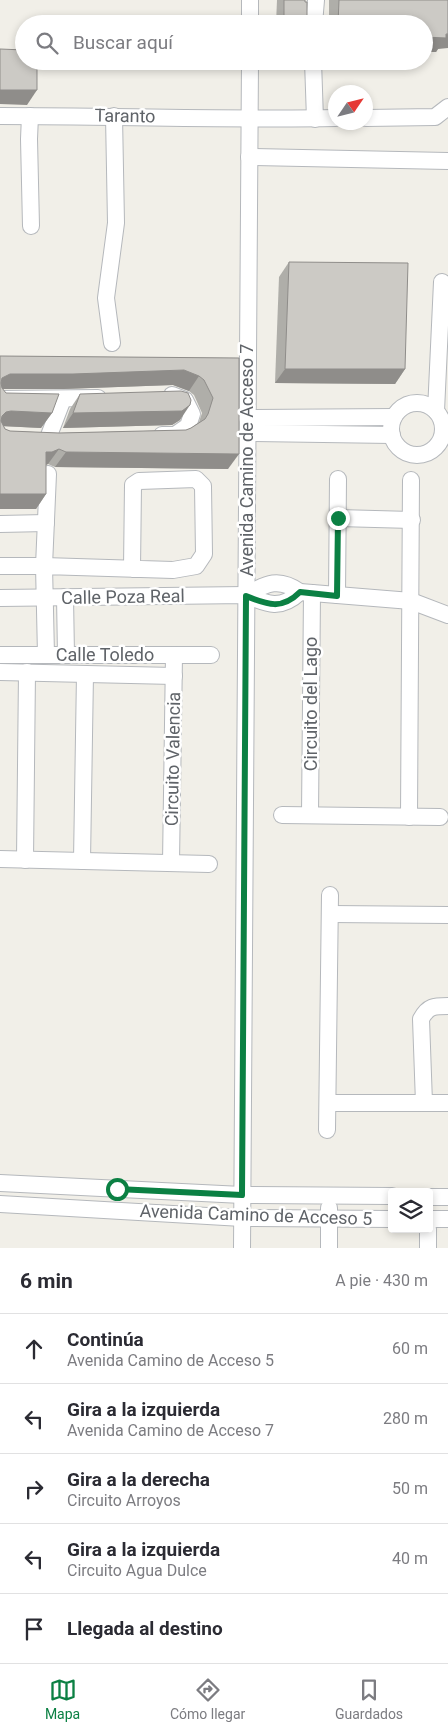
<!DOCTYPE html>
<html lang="es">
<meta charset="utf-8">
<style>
:root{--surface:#fff;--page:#f2f2f3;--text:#2b2b33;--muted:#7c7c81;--line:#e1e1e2;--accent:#0b8043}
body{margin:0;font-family:Roboto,sans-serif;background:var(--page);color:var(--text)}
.controls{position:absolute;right:15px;bottom:15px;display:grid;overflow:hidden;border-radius:5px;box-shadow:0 2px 8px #0003}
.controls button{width:45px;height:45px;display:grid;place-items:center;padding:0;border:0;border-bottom:1px solid var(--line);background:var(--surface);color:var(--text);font:25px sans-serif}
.compass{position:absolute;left:328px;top:85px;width:45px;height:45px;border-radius:50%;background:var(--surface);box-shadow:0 2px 8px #0003;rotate:55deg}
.stop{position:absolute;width:15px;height:15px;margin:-11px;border:4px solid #0b8043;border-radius:50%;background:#fff}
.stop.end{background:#0b8043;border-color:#fff;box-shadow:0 1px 5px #0008}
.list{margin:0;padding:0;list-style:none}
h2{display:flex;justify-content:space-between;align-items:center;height:65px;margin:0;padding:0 20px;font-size:21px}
h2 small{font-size:16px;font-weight:400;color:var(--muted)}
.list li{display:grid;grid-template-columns:32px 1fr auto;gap:15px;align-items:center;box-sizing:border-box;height:70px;padding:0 20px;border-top:1px solid var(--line)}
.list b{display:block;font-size:19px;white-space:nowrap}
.list p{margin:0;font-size:16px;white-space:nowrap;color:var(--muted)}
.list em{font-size:16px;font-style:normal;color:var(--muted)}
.icon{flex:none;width:28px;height:28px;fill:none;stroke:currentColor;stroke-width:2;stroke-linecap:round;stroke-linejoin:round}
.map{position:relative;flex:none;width:448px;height:1248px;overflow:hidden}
.search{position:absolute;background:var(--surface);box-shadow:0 2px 8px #0003;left:15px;right:15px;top:15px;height:55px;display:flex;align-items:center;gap:12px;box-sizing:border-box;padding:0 18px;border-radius:28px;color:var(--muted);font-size:19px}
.sheet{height:415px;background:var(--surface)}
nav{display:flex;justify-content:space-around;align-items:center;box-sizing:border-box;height:70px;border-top:1px solid var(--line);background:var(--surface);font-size:14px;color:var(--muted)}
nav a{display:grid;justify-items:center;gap:2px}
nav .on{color:var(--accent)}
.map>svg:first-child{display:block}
</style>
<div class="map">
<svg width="448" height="1248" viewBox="0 0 448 1248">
<rect width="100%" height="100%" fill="#f1efe8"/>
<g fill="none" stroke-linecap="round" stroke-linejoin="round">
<!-- minor casing -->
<g stroke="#b5b8bc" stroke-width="18">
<g id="minor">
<path d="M 250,24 L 250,0"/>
<path d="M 314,24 L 316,0"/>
<path d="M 313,61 L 315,119"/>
<path d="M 0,116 C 112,116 224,120 336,118"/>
<path d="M 30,116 L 29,139 L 31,226"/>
<path d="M 366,118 L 435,117 L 448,107"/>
<path d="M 249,157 L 448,161"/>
<path d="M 112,343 L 106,298 L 116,223 L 114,116"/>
<path d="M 0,399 L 98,398"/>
<circle cx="417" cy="429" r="26"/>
<path d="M 436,411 L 442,282"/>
<path d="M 247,418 L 394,417"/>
<path d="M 247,433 L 392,435"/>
<path d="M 162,435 L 175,435 L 188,426 L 192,414 L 185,400 L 172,395"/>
<path d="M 48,438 L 63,399"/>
<path d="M 338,518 L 412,520"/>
<path d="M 0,524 L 46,523"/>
<path d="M 0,566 L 44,566 L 48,474"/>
<path d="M 246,595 C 267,583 279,577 300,592 L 411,601 L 448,615"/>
<path d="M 337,595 L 338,479"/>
<path d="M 65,597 L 66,655"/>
<path d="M 0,598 L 246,595 C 268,605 281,610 300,592"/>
<path d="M 0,655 L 211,655"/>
<path d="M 46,655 L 44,566 L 173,570 L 196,566 L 204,554 L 203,486 L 196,479 L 139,481 L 133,485 L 132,569"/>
<path d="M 0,672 L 174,676"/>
<path d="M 282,815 L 440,817"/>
<path d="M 310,815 L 312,593"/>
<path d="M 409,817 L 411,480"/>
<path d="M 0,859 L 209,864"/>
<path d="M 25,860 L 27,672"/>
<path d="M 82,861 L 85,674"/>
<path d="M 171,863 L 174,655"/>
<path d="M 330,914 L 448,915"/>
<path d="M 328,1103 L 448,1103"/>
<path d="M 424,1103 L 421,1019 C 428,1006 434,1006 448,1006"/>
<path d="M 327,1130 L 330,895"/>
<path d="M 0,1183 L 242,1195 L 392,1196"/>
<path d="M 429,1197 L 448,1197"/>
<path d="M 0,1204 L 242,1218 L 392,1219"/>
<path d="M 329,1208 L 329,1248"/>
<path d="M 429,1219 L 448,1219"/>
<path d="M 428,1229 L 428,1248"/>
<path d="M 242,1248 L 250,61"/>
</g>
</g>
<!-- minor -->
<use href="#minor" stroke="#fff" stroke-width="16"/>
</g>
<!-- wall -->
<g fill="#afaea9" fill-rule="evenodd">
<path d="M 277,0 L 305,0 L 307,24 L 276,24 Z"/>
<path d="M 329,0 L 448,0 L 438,49 L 436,52 L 424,52 L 424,24 L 329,24 Z"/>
<path d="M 289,262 L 405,369 L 395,384 L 275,383 L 279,277 Z"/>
<path d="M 0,356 L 239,358 L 228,469 L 55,467 L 48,464 L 46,465 L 46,494 L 36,509 L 0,509 ZM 173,385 L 189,391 L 194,395 L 202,413 L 199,422 L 191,428 L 186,430 L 59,433 L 10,431 L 5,429 L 3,426 L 41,428 L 52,413 L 6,393 L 2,389 L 63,389 Z"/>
<path d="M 80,394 L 180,420 L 172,425 L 63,428 L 70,409 Z"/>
</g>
<!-- shaded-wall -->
<g fill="#8f8d8a">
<path d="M 448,34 L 448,48 L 438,49 L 436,52 L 424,52 L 424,37 Z"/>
<path d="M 0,90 L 37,90 L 27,105 L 0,104 Z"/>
<path d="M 285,369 L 405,369 L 395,384 L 275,383 Z"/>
<path d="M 184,370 L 199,376 L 189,391 L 173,385 L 63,389 L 0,389 L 0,382 L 2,378 L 10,374 Z"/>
<path d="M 190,405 L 180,420 L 172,425 L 63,428 L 73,413 Z"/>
<path d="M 11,411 L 52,413 L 41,428 L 0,426 L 0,419 L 6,412 Z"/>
<path d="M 59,449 L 48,464 L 41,467 L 46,452 Z"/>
<path d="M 66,452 L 239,454 L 228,469 L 55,467 Z"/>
<path d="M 0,494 L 46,494 L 36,509 L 0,509 Z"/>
</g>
<!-- building -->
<g fill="#cccac5" stroke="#8f8d8a" fill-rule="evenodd">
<path d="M 284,0 L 305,0 L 305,2 L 307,2 L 307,24 L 284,24 Z"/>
<path d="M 339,0 L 448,0 L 448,34 L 446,34 L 446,38 L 424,37 L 424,24 L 338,24 Z"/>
<path d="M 0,49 L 24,50 L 24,61 L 37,61 L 37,90 L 0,90 Z"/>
<path d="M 289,262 L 408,263 L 405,369 L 285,369 Z"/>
<path d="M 0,356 L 239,358 L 239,454 L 66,452 L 59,449 L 52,452 L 46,452 L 46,494 L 0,494 ZM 184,370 L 199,376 L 204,380 L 213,398 L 208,414 L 205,419 L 191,428 L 186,430 L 59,433 L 10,431 L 5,429 L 1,421 L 2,416 L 6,412 L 11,411 L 52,413 L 59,394 L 6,393 L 2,388 L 1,383 L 2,378 L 10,374 L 73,374 Z"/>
<path d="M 181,391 L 188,393 L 191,400 L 190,405 L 182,411 L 73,413 L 80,394 Z"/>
</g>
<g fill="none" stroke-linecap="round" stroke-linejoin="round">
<!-- route -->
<path stroke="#0b8043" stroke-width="6" d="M 117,1189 L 242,1195 L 246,596 C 268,605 282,610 300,592 L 337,596 L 338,518"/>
</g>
<g text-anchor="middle" stroke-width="5" stroke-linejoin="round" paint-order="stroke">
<!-- street labels -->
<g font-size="18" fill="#5f6368" stroke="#fff">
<text transform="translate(125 116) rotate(1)" y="6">Taranto</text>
<text transform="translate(247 460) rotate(-90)" y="6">Avenida Camino de Acceso 7</text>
<text transform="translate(123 597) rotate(-1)" y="6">Calle Poza Real</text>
<text x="105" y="661">Calle Toledo</text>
<text transform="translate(311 704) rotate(-90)" y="6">Circuito del Lago</text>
<text transform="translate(173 759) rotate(-89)" y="6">Circuito Valencia</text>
<text transform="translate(256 1215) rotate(2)" y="6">Avenida Camino de Acceso 5</text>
</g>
</g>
</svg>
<div class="controls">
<button><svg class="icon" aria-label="layers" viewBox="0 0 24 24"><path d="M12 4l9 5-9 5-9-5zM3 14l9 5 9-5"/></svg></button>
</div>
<svg class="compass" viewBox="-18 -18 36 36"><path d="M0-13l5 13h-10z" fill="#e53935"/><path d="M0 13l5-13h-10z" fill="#7c7c81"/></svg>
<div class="stop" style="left:117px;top:1189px"></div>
<div class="stop end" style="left:338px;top:518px"></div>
<div class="search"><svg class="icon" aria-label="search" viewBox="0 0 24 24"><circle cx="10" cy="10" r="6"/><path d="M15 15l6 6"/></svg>Buscar aquí</div>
</div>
<section class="sheet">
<h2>6 min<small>A pie · 430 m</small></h2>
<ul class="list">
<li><svg class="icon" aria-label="ahead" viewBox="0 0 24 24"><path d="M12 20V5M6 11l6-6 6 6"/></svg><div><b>Continúa</b><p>Avenida Camino de Acceso 5</p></div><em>60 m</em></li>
<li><svg class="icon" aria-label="left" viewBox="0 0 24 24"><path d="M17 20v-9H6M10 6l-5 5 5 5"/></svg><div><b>Gira a la izquierda</b><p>Avenida Camino de Acceso 7</p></div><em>280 m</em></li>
<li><svg class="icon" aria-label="right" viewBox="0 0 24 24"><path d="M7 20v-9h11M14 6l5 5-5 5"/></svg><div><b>Gira a la derecha</b><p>Circuito Arroyos</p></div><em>50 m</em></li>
<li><svg class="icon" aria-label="left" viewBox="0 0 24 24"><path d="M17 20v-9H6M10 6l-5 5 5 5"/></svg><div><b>Gira a la izquierda</b><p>Circuito Agua Dulce</p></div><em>40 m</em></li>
<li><svg class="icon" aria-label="arrive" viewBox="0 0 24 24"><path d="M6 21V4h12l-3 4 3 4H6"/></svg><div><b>Llegada al destino</b></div></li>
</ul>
</section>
<nav>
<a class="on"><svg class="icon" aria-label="map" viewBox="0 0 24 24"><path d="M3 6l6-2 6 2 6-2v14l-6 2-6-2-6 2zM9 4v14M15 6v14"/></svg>Mapa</a>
<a><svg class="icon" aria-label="directions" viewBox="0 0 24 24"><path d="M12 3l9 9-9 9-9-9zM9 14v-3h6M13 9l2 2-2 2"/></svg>Cómo llegar</a>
<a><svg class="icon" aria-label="saved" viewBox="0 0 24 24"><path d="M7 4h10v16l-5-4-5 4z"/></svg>Guardados</a>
</nav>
